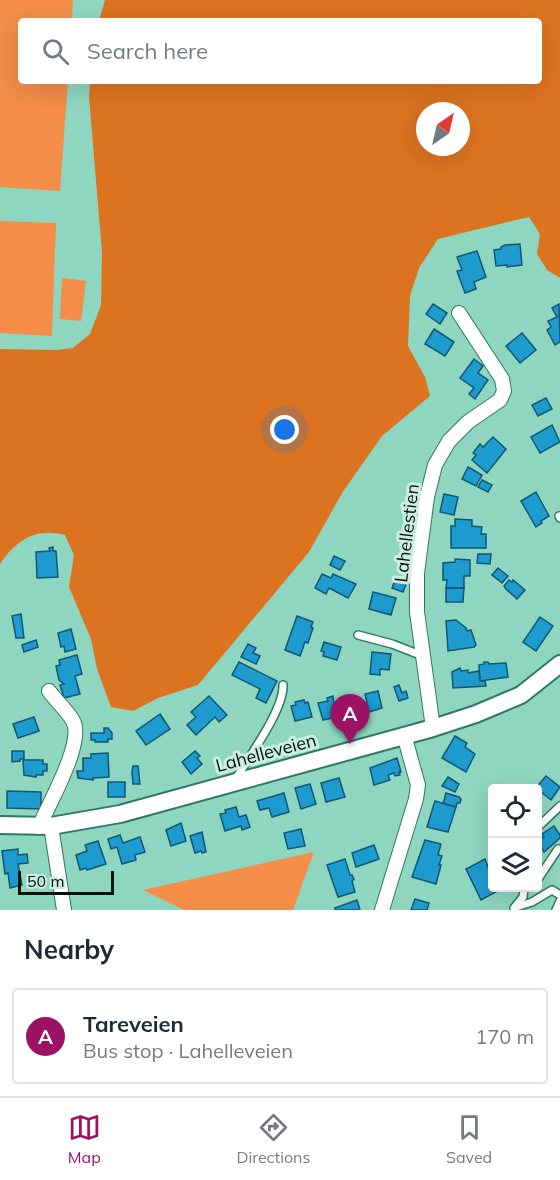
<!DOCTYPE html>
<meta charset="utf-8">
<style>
:root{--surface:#fff;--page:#f6f6f7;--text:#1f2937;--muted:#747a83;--line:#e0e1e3;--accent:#9c1363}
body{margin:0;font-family:Mulish,sans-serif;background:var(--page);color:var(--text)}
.controls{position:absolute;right:18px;bottom:18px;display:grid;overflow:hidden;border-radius:6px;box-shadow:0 6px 24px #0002}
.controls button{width:54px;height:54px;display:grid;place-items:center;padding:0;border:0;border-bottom:2px solid var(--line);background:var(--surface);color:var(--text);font:30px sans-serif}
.compass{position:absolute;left:416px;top:102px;width:54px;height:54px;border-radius:50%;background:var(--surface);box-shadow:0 6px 24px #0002;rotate:34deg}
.scale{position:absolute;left:18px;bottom:15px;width:96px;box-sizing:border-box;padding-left:6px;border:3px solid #00120c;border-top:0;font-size:16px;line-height:21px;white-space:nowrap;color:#00120c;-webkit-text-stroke:4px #ccefe2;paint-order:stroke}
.you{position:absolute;left:285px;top:430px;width:21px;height:21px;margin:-15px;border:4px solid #fff;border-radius:50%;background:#1a73e8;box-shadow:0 0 0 9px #1a73e833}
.badge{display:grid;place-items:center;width:39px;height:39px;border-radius:50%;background:var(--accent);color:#fff;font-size:20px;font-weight:700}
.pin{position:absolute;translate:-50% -50px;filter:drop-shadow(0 2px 3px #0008)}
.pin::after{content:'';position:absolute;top:32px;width:21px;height:18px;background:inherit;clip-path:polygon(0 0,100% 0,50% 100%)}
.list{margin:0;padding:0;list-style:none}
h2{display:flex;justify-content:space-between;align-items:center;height:78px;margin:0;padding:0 24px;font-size:26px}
h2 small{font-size:20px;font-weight:400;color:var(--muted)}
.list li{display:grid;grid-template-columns:39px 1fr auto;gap:18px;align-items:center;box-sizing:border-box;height:96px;margin:0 12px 12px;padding:0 12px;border:2px solid var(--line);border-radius:6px}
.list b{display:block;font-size:22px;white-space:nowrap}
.list p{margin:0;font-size:20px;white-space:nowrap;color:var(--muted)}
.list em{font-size:20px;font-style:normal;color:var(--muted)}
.icon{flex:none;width:33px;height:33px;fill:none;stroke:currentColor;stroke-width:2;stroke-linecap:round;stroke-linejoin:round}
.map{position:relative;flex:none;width:560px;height:910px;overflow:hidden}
.search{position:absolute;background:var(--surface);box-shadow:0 6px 24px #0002;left:18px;right:18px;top:18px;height:66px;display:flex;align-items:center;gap:15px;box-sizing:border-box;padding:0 21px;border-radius:6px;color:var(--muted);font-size:22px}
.sheet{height:186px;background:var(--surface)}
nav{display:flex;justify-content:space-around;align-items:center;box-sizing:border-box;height:84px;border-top:2px solid var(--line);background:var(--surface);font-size:16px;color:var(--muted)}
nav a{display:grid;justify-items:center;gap:3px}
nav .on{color:var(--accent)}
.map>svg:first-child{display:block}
</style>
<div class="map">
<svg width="560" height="910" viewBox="0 0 560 910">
<rect width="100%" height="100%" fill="#8ed6bf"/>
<!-- green -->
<g fill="#f38d48">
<path d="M 0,0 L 73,0 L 72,21 L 21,21 L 21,81 L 68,81 L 60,191 L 0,187 Z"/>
<path d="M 0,221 L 56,223 L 52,336 L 0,333 Z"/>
<path d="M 64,278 L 86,281 L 81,321 L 60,319 L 62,279 Z"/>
<path d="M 314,852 L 293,910 L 184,910 L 143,890 Z"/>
</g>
<!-- forest -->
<path fill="#dc7321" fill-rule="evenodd" d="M 105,0 L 560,0 L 560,278 L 547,270 L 537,254 L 540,234 L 529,217 L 438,239 L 419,268 L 410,296 L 408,346 L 425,377 L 430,396 L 382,436 L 342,493 L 309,552 L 198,685 L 158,698 L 133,711 L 111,707 L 97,669 L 91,639 L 69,587 L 74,555 L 65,535 C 36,527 16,540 0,564 L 0,349 L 56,350 L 73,348 L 90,334 L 101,305 L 102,253 L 89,97 L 90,81 L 539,81 L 539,21 L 99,21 ZM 425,111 L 461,111 L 461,147 L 425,147 Z"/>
<!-- building -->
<g fill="#1d9bce" stroke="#125673" stroke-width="1.5">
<path d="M 520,244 L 522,265 L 507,267 L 507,265 L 496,266 L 494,250 L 501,249 L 501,247 L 505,245 Z"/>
<path d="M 477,251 L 486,277 L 474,282 L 476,289 L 465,293 L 457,271 L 462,270 L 457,257 Z"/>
<path d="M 433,304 L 447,313 L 440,324 L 426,314 Z"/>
<path d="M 559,304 L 560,342 L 555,345 L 547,330 L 551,327 L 548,321 L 557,317 L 552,308 Z"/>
<path d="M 434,329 L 454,342 L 445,356 L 425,344 Z"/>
<path d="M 522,333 L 536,350 L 520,363 L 506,346 Z"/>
<path d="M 474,359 L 483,366 L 478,373 L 488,380 L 475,399 L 469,394 L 474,388 L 460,378 Z"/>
<path d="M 546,398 L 552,409 L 538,416 L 532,405 Z"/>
<path d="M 552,425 L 560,442 L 540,453 L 531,437 Z"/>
<path d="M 493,437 L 506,449 L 487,473 L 472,460 L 476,455 L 473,453 L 480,444 L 483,447 Z"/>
<path d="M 468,467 L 482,475 L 476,486 L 462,479 Z"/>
<path d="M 482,480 L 492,485 L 488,492 L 478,487 Z"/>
<path d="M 536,492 L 549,516 L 541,521 L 542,523 L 536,527 L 521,501 Z"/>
<path d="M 444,494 L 458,497 L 454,515 L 440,512 Z"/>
<path d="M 455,519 L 472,520 L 472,526 L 482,527 L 481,534 L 486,534 L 486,548 L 451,548 L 451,526 L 455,526 Z"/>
<path d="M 53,547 L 53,551 L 56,551 L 58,577 L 37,578 L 36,552 L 50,551 L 49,548 Z"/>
<path d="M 478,554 L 491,554 L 490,564 L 477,563 Z"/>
<path d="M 334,556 L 345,561 L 340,570 L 330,565 Z"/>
<path d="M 455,559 L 470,560 L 470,576 L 464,576 L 464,588 L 446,588 L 447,580 L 443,580 L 443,563 L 455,562 Z"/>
<path d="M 498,568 L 508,576 L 502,583 L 492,575 Z"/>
<path d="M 322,574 L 331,578 L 333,574 L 356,584 L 348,598 L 329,588 L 326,594 L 315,588 Z"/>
<path d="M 396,578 L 407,582 L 403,592 L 392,588 Z"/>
<path d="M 509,580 L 512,582 L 513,580 L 525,590 L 517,599 L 506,589 L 504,586 Z"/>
<path d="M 446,588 L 464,588 L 463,602 L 446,602 Z"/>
<path d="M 373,592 L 396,598 L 391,615 L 369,609 Z"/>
<path d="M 21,614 L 24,638 L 16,638 L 12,616 Z"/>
<path d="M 297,616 L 313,622 L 311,627 L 313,628 L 308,643 L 305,642 L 300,656 L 285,650 Z"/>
<path d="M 540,617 L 553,626 L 536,651 L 523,642 Z"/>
<path d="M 456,620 L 466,628 L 467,631 L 471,630 L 476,645 L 474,647 L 448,651 L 446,621 Z"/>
<path d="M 71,629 L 76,649 L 65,652 L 64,646 L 61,647 L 58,633 Z"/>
<path d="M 36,640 L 38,647 L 24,652 L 22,645 Z"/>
<path d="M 324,642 L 341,647 L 337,660 L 323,656 L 324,652 L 321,651 Z"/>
<path d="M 248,644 L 256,648 L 253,653 L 260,656 L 256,664 L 241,657 Z"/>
<path d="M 372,652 L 391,654 L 389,670 L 380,669 L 380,675 L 370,674 Z"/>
<path d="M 77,655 L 82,674 L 75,676 L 80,694 L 64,698 L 60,685 L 64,684 L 59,680 L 56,666 L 60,665 L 59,660 Z"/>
<path d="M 239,662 L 277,681 L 266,703 L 256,698 L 260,689 L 232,675 Z"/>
<path d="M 484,662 L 488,662 L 489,664 L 506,663 L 508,677 L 480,681 L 479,665 L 484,664 Z"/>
<path d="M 460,668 L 461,671 L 468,670 L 468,673 L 479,671 L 480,681 L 485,681 L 486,686 L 453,688 L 452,672 Z"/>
<path d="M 399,685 L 402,693 L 406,691 L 408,698 L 399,701 L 394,687 Z"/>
<path d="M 378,691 L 382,708 L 369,712 L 365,694 Z"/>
<path d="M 209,696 L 227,715 L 219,722 L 215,717 L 196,735 L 187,725 L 196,717 L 191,712 Z"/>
<path d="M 333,696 L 334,706 L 337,705 L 338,710 L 336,711 L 337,717 L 323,720 L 318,703 L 328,701 L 327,698 Z"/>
<path d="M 304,700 L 305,703 L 308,702 L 312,717 L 295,721 L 291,706 L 296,705 L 295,702 Z"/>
<path d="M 160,714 L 170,729 L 146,745 L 136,731 Z"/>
<path d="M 34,717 L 39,731 L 18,738 L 13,724 Z"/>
<path d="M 104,728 L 108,728 L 112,733 L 112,739 L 108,739 L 108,742 L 95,742 L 95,740 L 91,740 L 91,733 L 104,733 Z"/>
<path d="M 455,736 L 467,743 L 465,747 L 475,754 L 466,772 L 442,758 Z"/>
<path d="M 12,751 L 24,751 L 24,759 L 20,759 L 20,761 L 12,762 Z"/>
<path d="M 195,751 L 200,756 L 197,758 L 202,764 L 191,774 L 182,762 Z"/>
<path d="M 108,753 L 109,777 L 93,778 L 93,780 L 78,778 L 77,771 L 83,771 L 83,758 L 91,758 L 91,754 Z"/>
<path d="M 397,758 L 401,772 L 399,772 L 400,775 L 395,776 L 394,773 L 388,775 L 390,780 L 374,785 L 370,768 Z"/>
<path d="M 23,760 L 43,760 L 43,764 L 47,764 L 47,771 L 43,771 L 43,775 L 36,775 L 36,777 L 24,775 Z"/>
<path d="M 133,766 L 138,766 L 140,784 L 133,784 L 132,772 Z"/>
<path d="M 546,776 L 560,787 L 551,800 L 536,788 Z"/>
<path d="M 448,777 L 459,784 L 455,792 L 442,786 Z"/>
<path d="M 339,778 L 345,797 L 326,802 L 321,783 Z"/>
<rect x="108" y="782" width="17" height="15"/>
<path d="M 310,784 L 316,804 L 301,809 L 295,788 Z"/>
<path d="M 7,791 L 41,792 L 41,809 L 7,808 Z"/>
<path d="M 284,793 L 289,812 L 272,817 L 269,808 L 260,810 L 257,801 Z"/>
<path d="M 446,793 L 459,797 L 461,799 L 460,803 L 457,803 L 456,807 L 443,804 Z"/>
<path d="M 435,801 L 456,807 L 448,832 L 427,827 Z"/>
<path d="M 236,807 L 239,817 L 246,815 L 250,827 L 242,830 L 241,826 L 225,831 L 220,814 L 226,813 L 225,810 Z"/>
<path d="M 181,823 L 186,841 L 171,846 L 166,830 Z"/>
<path d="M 554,826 L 560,835 L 560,838 L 544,852 L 538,841 L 544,837 L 542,834 Z"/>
<path d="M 301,829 L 305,846 L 288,849 L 284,833 Z"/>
<path d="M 202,832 L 206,852 L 202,853 L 201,851 L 195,853 L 190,836 Z"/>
<path d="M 120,835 L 123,843 L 140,837 L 145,852 L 135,855 L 136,860 L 122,864 L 117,847 L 111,849 L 108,839 Z"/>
<path d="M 425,840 L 441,844 L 438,855 L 442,856 L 439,865 L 441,865 L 436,884 L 412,877 Z"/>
<path d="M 98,841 L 106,864 L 87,870 L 86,868 L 80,870 L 76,855 L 87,851 L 85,845 Z"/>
<path d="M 374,845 L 379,859 L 356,867 L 352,853 Z"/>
<path d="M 18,849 L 18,855 L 27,854 L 28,863 L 18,864 L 22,885 L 10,888 L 8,873 L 5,874 L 2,851 Z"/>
<path d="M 345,859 L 350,875 L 352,875 L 354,879 L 352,881 L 355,892 L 338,897 L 327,865 Z"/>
<path d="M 485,859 L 488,867 L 492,865 L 492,888 L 503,888 L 481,900 L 466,869 Z"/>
<path d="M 415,899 L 429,903 L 427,910 L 411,910 Z"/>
<path d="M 357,900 L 360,910 L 335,910 L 335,908 Z"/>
</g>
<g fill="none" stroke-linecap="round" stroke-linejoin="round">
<!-- service casing -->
<g stroke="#2e7864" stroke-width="10">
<g id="service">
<path d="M 559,516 L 560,518"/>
<path d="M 358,635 L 392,644 L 423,656"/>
<path d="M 235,780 C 248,758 284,710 283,685"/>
<path d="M 538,827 L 560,806"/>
<path d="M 538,879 L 558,849"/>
<path d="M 516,907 L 532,902 L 552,890 L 560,895"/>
<path d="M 514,908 L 523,897 L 524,888"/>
<path d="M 556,910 L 560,901"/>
</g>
</g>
<!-- minor casing -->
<g stroke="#2e7864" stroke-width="16">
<g id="minor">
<path d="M 433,728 L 417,612 L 417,573 L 427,497 L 435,465 L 449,441 L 468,422 L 500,400 L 504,391 L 502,379 L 459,313"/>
<path d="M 51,826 L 64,910"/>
<path d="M 39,827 C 48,805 85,742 73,721 C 67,710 56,701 49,691"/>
<path d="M 382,910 L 416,799 L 418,785 L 404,735"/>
</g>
</g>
<!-- tertiary casing -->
<g stroke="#2e7864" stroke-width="20">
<path id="tertiary" d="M 0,825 L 51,826 L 120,814 L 433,728 L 476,714 L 521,695 L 560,664"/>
</g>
<!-- service -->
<use href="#service" stroke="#fff" stroke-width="7"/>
<!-- minor -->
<use href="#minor" stroke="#fff" stroke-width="14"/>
<!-- tertiary -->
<use href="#tertiary" stroke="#fff" stroke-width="16"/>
</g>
<g text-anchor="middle" stroke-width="6" stroke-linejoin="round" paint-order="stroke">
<!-- street labels -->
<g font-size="18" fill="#00120c" stroke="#ccefe2">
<text transform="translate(407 533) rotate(-83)" y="6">Lahellestien</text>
<text transform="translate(266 753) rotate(-15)" y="6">Lahelleveien</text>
</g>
</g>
</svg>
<div class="controls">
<button><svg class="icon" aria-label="locate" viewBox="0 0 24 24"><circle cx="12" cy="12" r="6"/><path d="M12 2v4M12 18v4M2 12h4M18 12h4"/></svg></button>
<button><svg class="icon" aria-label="layers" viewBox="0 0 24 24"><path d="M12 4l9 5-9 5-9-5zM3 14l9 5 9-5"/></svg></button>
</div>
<svg class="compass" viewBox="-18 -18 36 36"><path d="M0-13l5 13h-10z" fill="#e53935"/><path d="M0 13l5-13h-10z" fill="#747a83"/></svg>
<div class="scale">50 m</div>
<div class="you"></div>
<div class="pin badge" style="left:350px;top:744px">A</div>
<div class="search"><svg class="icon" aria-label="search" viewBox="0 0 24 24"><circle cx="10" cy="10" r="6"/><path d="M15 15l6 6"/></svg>Search here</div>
</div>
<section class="sheet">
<h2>Nearby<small></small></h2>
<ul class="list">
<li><span class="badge">A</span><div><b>Tareveien</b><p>Bus stop · Lahelleveien</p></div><em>170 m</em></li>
</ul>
</section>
<nav>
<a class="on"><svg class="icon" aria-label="map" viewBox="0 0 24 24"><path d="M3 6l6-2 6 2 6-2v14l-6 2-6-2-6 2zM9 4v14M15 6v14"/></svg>Map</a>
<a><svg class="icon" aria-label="directions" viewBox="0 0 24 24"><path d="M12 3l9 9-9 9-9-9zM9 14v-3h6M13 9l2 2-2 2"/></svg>Directions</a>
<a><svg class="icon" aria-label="saved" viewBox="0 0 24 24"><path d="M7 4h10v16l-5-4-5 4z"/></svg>Saved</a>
</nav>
